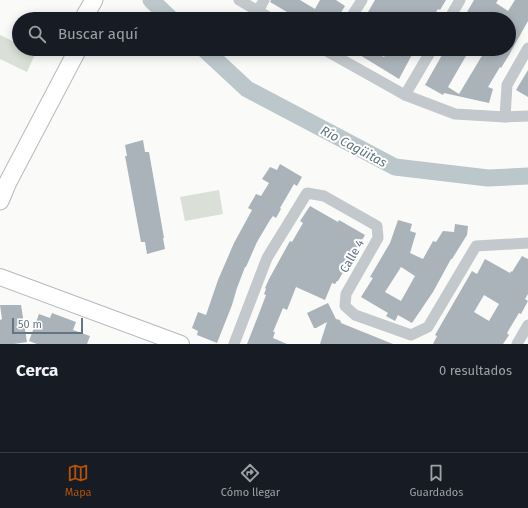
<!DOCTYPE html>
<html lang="es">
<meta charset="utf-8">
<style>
:root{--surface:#171b24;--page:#20242c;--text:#f1f3f6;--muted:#9ea1a6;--line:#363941;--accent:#b45309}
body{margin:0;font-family:"Fira Sans",sans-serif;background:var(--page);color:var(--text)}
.scale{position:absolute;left:12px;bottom:10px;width:71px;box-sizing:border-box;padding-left:4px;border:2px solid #657683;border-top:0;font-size:11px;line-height:14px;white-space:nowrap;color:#657683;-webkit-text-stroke:3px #fff;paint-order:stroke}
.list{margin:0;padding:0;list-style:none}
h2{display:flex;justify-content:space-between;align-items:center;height:52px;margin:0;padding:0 16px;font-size:17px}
h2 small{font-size:13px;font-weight:400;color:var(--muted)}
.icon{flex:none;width:22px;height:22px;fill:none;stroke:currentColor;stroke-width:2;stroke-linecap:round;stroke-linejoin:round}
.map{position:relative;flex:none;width:528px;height:344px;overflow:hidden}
.search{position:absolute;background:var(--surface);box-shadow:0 2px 10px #0003;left:12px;right:12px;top:12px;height:44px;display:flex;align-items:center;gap:10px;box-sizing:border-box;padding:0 14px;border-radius:22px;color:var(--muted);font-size:15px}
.sheet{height:108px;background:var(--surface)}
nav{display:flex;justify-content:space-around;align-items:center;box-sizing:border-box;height:56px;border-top:1px solid var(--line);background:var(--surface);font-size:11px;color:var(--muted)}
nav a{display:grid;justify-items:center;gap:2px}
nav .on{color:var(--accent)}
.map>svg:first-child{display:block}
</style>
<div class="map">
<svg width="528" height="344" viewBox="0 0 528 344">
<rect width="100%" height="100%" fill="#fafaf8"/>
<!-- green -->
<g fill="#dadfd7">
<path d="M 0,35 L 19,44 L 19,49 L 30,49 L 36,52 L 27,72 L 0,59 Z"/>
<path d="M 219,190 L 223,214 L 185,221 L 180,197 Z"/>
</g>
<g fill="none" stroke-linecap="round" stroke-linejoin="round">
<!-- river -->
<g stroke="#bbc7cb" stroke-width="17">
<path d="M 151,0 L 171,19"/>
<path d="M 204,49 L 247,89 L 395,167 L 488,178 L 528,176"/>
</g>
</g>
<!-- building -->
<g fill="#aab3b9" fill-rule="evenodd">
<path d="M 271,0 L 300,0 L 315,9 L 320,0 L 336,0 L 345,6 L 337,19 L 299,19 L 270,2 Z"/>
<path d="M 375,0 L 446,0 L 440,10 L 438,9 L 432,19 L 364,19 Z"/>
<path d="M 474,0 L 498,0 L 496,3 L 508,11 L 515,0 L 528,0 L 528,21 L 509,55 L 501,68 L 500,67 L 488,87 L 493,89 L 489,103 L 444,93 L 443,95 L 425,85 L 442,55 L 443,56 L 447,49 L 470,49 L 448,87 L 459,94 L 486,49 L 509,49 L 509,19 L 463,19 Z"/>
<path d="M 350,49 L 369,49 L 384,57 L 389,49 L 415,49 L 399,79 Z"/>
<path d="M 528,70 L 528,97 L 516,90 Z"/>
<path d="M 143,140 L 145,152 L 149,152 L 164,238 L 163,238 L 165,249 L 147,254 L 145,242 L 141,242 L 125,156 L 127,156 L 125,145 Z"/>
<path d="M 280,164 L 302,177 L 297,186 L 294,184 L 280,208 L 281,209 L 276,218 L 273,216 L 270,220 L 257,242 L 246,267 L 245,267 L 237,288 L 232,305 L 217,343 L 197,335 L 198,331 L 192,328 L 198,312 L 206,315 L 218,280 L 234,243 L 252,210 L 248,208 L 256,194 L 261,196 L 269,183 L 262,179 L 270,167 L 277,170 Z"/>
<path d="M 310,206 L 338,222 L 339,220 L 365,235 L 338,281 L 337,281 L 335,284 L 332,283 L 325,300 L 296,287 L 287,310 L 283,308 L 273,332 L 275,332 L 273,338 L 287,344 L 247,344 L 260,311 L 266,295 L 264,294 L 266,289 L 265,288 L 269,279 L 290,241 L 292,242 L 303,223 L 300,221 Z"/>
<path d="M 398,220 L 412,224 L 410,231 L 416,233 L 410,253 L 423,259 L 433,241 L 436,242 L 443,231 L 454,232 L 455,224 L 468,226 L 467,235 L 452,259 L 451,259 L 433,292 L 412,323 L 398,315 L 395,321 L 386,316 L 388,313 L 361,297 L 373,278 L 370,277 L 390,243 ZM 401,267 L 415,276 L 401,301 L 385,292 Z"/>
<path d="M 522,256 L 528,259 L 528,294 L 525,299 L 528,301 L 521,314 L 519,313 L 507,333 L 509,335 L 503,344 L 433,344 L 437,336 L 435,335 L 472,271 L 477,274 L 485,259 L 510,273 L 511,271 L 512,272 ZM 484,295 L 499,304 L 489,321 L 474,312 Z"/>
<path d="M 328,303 L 336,319 L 340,320 L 341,323 L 393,344 L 320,344 L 327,322 L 316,328 L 314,328 L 307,313 Z"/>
<path d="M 0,305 L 21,305 L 27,342 L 14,344 L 0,344 L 0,320 L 2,319 Z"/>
<path d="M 52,313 L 76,322 L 73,330 L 90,336 L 87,344 L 37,344 L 29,341 L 39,314 L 50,318 Z"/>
</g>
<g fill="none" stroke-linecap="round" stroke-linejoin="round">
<!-- secondary casing -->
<g stroke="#b3babf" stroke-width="18">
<path id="secondary" d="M 0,277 L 181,344"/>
</g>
<!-- primary casing -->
<g stroke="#b5babe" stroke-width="19">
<g id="primary">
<path d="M 83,19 L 94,0"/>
<path d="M 0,201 L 8,182 L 78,49"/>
</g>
</g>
<!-- street -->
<g stroke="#c3c8cc" stroke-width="11">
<path d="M 239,0 L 272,19"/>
<path d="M 258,11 L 264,0"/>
<path d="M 350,19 L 362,0"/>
<path d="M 449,19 L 460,0"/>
<path d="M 323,49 L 405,95 L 455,114 L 505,117 L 528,116"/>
<path d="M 405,95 L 432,49"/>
<path d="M 505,117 L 507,85 L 528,48"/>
<path d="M 234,344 L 267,258 L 307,193 L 324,196 L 377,226 L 378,238 L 346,294 L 345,306 L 355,315 L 411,335 L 428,327 L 476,246 L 528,243"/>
<path d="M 517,344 L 528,325"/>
</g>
<!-- secondary -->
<use href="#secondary" stroke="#fff" stroke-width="16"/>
<!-- primary -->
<use href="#primary" stroke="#fff" stroke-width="17"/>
</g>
<g text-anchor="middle" stroke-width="4" stroke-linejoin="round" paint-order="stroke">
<!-- street labels -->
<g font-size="12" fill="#657683" stroke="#fff">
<text transform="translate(352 256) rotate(-60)" y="4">Calle 4</text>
</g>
<!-- water labels -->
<g font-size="13" font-style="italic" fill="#60757c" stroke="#fff">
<text transform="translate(354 146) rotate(28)" y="5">Río Cagüitas</text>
</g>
</g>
</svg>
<div class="scale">50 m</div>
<div class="search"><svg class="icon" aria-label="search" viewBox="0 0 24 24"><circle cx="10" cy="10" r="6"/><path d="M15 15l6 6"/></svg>Buscar aquí</div>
</div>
<section class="sheet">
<h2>Cerca<small>0 resultados</small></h2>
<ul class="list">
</ul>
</section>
<nav>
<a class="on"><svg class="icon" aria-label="map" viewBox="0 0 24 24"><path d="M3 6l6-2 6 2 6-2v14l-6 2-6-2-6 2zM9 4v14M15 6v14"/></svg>Mapa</a>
<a><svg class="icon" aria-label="directions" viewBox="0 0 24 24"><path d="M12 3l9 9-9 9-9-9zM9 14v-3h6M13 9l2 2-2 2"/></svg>Cómo llegar</a>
<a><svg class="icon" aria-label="saved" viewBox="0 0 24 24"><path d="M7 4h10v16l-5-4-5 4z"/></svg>Guardados</a>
</nav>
